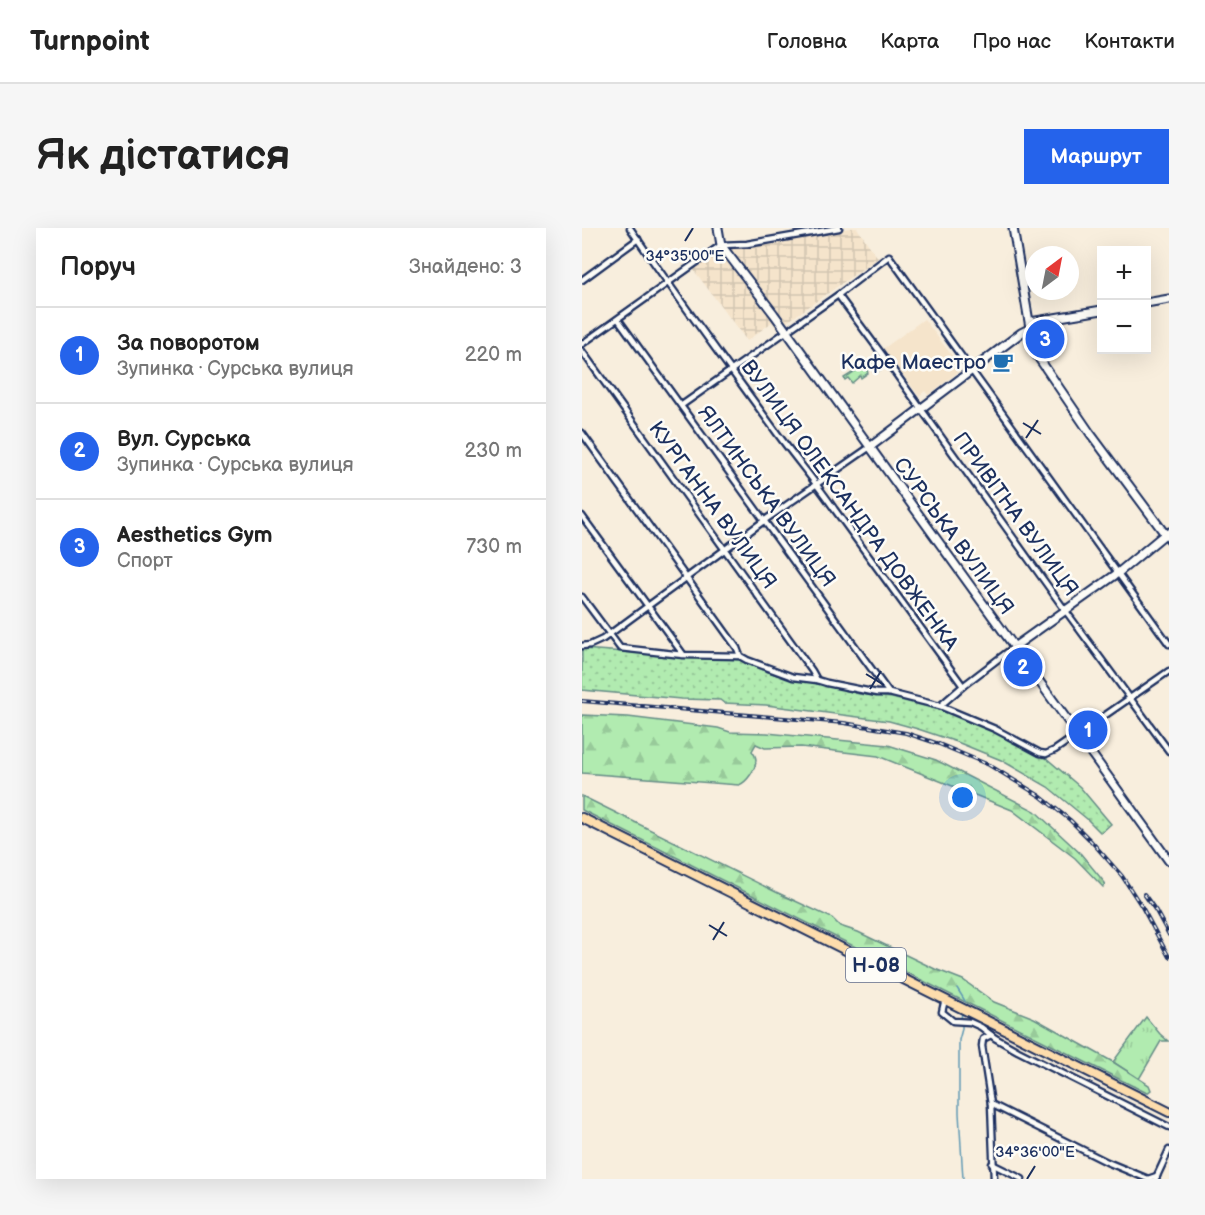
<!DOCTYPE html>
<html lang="uk">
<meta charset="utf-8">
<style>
:root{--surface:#fff;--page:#f6f6f6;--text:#222;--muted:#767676;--line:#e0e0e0;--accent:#2563eb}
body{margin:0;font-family:"Balsamiq Sans",sans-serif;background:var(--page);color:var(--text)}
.controls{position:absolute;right:18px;top:18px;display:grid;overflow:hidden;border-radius:0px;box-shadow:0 6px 24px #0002}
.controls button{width:54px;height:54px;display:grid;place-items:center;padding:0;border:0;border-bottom:2px solid var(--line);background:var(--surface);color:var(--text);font:30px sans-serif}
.compass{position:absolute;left:443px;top:18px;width:54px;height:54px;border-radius:50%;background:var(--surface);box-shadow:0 6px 24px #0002;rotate:32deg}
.you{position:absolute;left:381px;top:570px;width:21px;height:21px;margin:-15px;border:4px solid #fff;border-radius:50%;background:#1a73e8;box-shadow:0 0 0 9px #1a73e833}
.badge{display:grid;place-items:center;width:39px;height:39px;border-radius:50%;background:var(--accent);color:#fff;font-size:20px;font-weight:700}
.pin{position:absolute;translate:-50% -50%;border:3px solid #fff;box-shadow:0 2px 6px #0006}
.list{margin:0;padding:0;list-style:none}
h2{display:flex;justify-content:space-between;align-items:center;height:78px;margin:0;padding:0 24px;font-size:26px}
h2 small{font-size:20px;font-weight:400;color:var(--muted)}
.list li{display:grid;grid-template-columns:39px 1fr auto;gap:18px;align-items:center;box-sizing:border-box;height:96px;padding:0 24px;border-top:2px solid var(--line)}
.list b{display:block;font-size:22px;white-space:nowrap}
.list p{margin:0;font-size:20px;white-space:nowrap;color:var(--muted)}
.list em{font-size:20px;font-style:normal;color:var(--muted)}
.map{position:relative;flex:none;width:587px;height:951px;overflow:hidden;border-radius:0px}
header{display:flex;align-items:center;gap:36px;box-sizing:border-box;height:84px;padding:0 30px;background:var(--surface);border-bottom:2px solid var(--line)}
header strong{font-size:28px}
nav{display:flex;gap:33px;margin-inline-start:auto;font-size:21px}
.intro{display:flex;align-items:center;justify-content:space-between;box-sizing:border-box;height:144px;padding:0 36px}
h1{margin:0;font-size:42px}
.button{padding:15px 27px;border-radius:0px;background:var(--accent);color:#fff;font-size:21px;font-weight:700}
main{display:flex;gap:36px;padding:0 36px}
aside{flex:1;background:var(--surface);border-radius:0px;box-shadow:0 6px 24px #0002}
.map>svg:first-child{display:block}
</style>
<header>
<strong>Turnpoint</strong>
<nav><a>Головна</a><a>Карта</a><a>Про нас</a><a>Контакти</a></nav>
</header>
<div class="intro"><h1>Як дістатися</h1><a class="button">Маршрут</a></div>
<main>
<aside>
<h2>Поруч<small>Знайдено: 3</small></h2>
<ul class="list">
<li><span class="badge">1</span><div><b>За поворотом</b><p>Зупинка · Сурська вулиця</p></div><em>220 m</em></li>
<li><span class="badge">2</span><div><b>Вул. Сурська</b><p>Зупинка · Сурська вулиця</p></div><em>230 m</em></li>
<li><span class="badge">3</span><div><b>Aesthetics Gym</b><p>Спорт</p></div><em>730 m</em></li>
</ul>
</aside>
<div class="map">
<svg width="587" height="951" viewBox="0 0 587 951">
<defs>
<pattern id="industrial-grid" width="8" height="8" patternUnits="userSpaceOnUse" patternTransform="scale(1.5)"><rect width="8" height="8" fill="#f5e4cb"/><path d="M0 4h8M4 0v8" fill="none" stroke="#d1c4b1"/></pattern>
<pattern id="grass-tufts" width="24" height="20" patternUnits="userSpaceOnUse" patternTransform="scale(1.5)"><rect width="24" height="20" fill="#b1ebb0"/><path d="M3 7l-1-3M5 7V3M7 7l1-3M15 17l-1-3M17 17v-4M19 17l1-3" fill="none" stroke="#98ca9a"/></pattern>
<pattern id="forest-firs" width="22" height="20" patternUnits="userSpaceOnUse" patternTransform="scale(1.5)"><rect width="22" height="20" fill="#b1ebb0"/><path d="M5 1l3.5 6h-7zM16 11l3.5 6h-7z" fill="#98ca9a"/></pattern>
<pattern id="garden-dots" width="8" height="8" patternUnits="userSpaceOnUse" patternTransform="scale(1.5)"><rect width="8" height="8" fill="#b1ebb0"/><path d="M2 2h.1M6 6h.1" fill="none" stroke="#98ca9a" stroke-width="1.8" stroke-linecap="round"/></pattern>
</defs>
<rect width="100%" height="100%" fill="#f8eedd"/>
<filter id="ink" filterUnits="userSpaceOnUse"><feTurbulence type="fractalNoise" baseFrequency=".0167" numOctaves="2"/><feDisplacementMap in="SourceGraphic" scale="12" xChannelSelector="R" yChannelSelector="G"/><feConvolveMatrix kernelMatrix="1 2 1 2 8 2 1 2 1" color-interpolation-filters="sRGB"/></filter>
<g filter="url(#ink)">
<!-- built -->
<path fill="#f5e4cb" d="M 342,91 L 380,141 L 346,167 L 343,163 L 337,168 L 301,121 Z"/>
<!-- industrial -->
<path fill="url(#industrial-grid)" d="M 268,0 L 275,0 L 296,30 L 195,101 L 190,94 L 165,113 L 111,41 L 145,20 Z"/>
<!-- grass -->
<path fill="url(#grass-tufts)" stroke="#668d87" stroke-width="1.5" d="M 564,789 L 578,806 L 586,813 L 579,813 L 557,851 L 531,834 Z"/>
<!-- forest -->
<g fill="url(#forest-firs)" stroke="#668d87" stroke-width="1.5">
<path d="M 0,487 L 46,489 L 136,500 L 148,504 L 185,505 L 306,517 L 354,532 L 453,583 L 499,626 L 523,655 L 521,659 L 493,630 L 430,582 L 296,528 L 219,519 L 183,520 L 174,516 L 170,523 C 173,527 174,528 174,532 C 174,541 165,554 157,557 L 0,545 Z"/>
<path d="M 0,568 L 194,664 L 250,690 L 258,698 L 276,704 L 353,741 L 381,752 L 412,774 L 452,790 L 531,834 L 567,857 L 569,862 L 565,865 L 0,582 Z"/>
</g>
<!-- garden -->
<g fill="url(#garden-dots)" stroke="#668d87" stroke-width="1.5">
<path d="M 294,130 L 301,140 L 293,145 L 289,140 L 285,143 L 286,145 L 279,150 L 278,148 L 270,155 L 266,150 L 263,152 L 262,150 Z"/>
<path d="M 0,421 L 158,432 L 180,442 L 212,452 L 235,454 L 277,466 L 310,470 L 358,482 L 394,495 L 464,530 L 498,559 L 529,596 L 519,605 L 505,591 L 466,559 L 419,532 L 375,514 L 336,501 L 307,493 L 184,477 L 142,475 L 138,472 L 99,471 L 0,462 Z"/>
</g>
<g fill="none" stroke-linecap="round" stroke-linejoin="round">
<!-- stream -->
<g stroke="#6199b4" stroke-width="1.5">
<path d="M 375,760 L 383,773"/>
<path d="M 379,790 L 380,786"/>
<path d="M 380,797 L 380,801 L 377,812 L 377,885 L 381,951"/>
</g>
<!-- street casing -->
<g stroke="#1b2f5e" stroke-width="9">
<g id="street">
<path d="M 48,0 C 94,68 144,135 192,201 C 212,229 234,254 253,282 L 381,458 L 358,478 L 413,501 L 458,525 L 464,526 L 473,522 L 587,443"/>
<path d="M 0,52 L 56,11"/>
<path d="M 256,67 L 299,125 L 483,382 L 587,523"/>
<path d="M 36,91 L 307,465"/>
<path d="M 0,116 L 139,17 L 165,16 L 257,0"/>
<path d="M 0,123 L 230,443 L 235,452"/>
<path d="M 100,177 L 256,67 L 307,28 L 587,416"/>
<path d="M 0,205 L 155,420 L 158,428"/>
<path d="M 0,288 L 101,426"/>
<path d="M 587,303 L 583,306 L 587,312"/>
<path d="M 0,369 L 38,420 L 101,427 L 158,428 L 165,432 L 211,449 L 235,452 L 245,455 L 295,465 L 307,465 L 358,478"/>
<path d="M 0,418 L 8,417 L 21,411 L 183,292 L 288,219"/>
<path d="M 381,458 L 432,419"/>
<path d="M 363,771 L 360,784 L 371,793 L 388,794 L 399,799 L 413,810 L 436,823 L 587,899"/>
<path d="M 409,807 L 401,811 L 400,818 L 409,876 L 412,951"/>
<path d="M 409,876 L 525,934 L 566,951 L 575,948"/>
<path d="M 410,936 L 440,951"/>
<path d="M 574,950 L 587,922"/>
</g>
</g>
<!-- secondary casing -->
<g stroke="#1b2f5e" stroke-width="11">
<g id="secondary">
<path d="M 136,0 L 139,17 L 192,86 L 587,633"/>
<path d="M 431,0 L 452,123 L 508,205 L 583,306 L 536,345 L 432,419"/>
<path d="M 564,75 L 587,71"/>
<path d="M 448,94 L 520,82"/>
<path d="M 288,219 L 439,105 L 449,100"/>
</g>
</g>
<!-- primary casing -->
<g stroke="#1b2f5e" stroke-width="12">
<path id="primary" d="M 0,590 L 587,884"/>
</g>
<!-- street -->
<use href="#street" stroke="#fdfcf7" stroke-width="4.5"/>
<!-- secondary -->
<use href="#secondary" stroke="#fdfcf7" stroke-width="7"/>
<!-- primary -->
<use href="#primary" stroke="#fddcac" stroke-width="8"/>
<!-- rail casing -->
<g stroke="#1b2f5e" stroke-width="4">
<g id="rail">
<path d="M 0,473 L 262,495 L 324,505 L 357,516 L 407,537 L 458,568 L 488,592 L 509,613 L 540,648 L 560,679 L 587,729"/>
<path d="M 562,666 L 574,683 L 587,707"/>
</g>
</g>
<!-- rail -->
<use href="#rail" stroke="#fdfcf7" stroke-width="1.5" stroke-dasharray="4.5" stroke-linecap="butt"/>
</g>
</g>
<!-- ticks -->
<path fill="none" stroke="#1b2f5e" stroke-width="2" d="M 103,13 L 111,0M 441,195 L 459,206M 444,210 L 456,192M 284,446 L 302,457M 288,461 L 299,443M 127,697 L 145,708M 131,712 L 142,694M 445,951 L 453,938"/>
<!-- icons -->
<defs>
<g id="cafe-bare" transform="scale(1.62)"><path d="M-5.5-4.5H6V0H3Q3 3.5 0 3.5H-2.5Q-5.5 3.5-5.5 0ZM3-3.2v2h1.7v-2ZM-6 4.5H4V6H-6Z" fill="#1f6fb2" stroke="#fdfcf7" stroke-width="2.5" paint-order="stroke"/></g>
</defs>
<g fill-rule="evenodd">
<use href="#cafe-bare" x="421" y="134"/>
</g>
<g text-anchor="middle" stroke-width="5" stroke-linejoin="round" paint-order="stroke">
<!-- shield labels -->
<rect fill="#fdfcf7" stroke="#5f6c8c" stroke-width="1.5" x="264" y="720" width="60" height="34" rx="4.5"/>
<g font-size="20" font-weight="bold" fill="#1b2f5e">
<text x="294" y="744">Н-08</text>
</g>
<!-- poi labels -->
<g font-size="21" fill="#1b2f5e" stroke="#fdfcf7" text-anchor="end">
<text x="404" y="141">Кафе Маестро</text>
</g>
<!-- street labels -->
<g font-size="21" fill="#1b2f5e" stroke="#fdfcf7">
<text transform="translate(185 268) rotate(54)" y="7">ЯЛТИНСЬКА ВУЛИЦЯ</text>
<text transform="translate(131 277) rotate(54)" y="7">КУРГАННА ВУЛИЦЯ</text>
<text transform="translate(268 277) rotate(54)" y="7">ВУЛИЦЯ ОЛЕКСАНДРА ДОВЖЕНКА</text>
<text transform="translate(434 286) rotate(54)" y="7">ПРИВІТНА ВУЛИЦЯ</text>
<text transform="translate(372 308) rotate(54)" y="7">СУРСЬКА ВУЛИЦЯ</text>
</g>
</g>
<g font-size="15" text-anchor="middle" fill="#1b2f5e" stroke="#fdfcf7" stroke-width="5" stroke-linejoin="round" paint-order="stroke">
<text x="103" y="33">34°35'00"E</text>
<text x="453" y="929">34°36'00"E</text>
</g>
</svg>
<div class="controls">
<button>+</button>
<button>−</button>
</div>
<svg class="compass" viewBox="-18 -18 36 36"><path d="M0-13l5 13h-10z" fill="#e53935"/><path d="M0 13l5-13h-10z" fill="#767676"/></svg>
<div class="you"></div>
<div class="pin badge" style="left:506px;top:502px">1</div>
<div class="pin badge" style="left:441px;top:439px">2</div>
<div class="pin badge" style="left:463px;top:111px">3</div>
</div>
</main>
